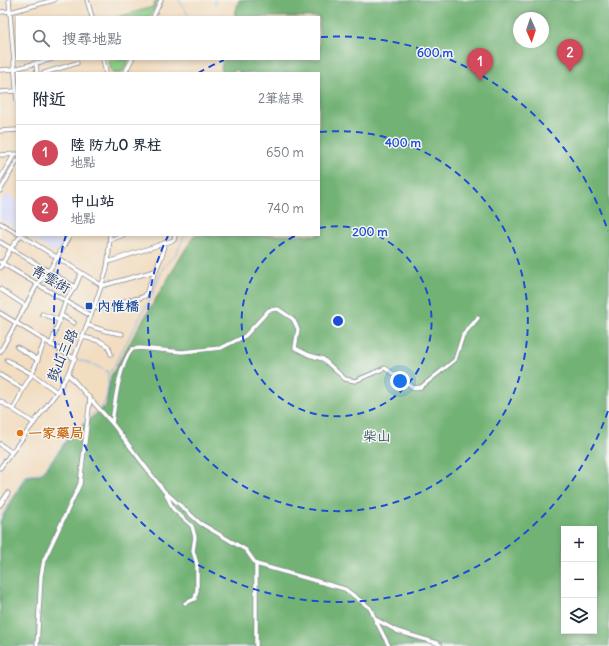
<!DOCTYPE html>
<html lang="zh-TW">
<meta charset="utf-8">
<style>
:root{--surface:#fff;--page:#f2f2f3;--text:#1f2937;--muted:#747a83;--line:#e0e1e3;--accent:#d1495b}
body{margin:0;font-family:Delius,"LXGW WenKai TC",sans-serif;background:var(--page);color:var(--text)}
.controls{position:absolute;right:12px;bottom:12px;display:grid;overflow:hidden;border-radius:0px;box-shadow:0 2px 6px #0003}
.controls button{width:36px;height:36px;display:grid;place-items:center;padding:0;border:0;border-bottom:1px solid var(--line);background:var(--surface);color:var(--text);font:20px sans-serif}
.compass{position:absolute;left:513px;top:12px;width:36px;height:36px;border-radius:50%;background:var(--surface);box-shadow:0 2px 6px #0003;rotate:177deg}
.you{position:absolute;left:400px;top:381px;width:14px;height:14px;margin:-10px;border:3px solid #fff;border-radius:50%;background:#1a73e8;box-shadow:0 0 0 6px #1a73e833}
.badge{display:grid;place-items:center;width:26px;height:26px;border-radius:50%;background:var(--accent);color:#fff;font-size:13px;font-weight:700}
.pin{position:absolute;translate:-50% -33px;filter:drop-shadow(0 1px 2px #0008)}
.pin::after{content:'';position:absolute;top:21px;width:14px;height:12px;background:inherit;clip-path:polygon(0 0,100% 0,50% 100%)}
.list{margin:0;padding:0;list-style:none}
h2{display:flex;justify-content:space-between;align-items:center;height:52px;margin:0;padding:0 16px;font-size:17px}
h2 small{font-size:13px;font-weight:400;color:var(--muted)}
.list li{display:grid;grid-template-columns:26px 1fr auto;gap:12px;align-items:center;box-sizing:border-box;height:56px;padding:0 16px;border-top:1px solid var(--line)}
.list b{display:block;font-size:15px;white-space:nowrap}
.list p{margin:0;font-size:13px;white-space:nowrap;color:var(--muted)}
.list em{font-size:13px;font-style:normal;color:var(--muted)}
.icon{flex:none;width:22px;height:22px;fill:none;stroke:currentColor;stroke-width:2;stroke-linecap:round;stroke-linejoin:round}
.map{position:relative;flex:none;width:609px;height:646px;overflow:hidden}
.search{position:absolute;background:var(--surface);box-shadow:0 2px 6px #0003;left:16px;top:16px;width:304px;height:44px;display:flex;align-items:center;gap:10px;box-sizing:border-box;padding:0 14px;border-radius:0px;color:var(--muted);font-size:15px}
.panel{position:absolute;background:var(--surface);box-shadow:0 2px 6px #0003;left:16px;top:72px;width:304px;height:164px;border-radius:0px}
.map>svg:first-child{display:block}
</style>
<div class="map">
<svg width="609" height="646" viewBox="0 0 609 646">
<rect width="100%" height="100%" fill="#f6f6f2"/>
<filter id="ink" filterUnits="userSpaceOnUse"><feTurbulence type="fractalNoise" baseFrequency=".025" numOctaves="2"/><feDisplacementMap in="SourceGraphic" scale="8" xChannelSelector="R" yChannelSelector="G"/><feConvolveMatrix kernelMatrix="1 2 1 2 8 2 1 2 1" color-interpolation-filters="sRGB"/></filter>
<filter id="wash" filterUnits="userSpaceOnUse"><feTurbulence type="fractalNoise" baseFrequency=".012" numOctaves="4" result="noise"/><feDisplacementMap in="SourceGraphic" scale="16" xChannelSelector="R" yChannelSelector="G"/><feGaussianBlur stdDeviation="0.9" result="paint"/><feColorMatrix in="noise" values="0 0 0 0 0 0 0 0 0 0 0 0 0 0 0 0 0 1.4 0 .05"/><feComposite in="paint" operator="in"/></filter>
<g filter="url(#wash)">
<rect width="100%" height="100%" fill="#f2ddc1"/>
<!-- built -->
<g fill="#d4d8f9">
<path d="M 6,194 L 17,200 L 17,229 L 0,219 L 0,204 Z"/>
<path d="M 26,235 L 52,235 L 63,243 L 58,250 L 52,251 Z"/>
</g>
<!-- green -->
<g fill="#8dcf87" stroke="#547f72">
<path d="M 156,0 L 158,0 L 150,17 L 118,17 L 153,7 Z"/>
<path d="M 108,59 L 129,59 L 122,73 L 112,73 Z"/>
</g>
<!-- forest -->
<path fill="#72b274" stroke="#467069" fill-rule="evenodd" d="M 239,0 L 609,0 L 609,646 L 0,646 L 0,522 L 26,477 L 42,474 L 72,434 L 106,406 L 111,376 L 140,325 L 194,235 L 319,235 L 319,73 L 239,73 L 238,69 L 232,73 L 223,73 L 221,68 L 223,59 L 319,59 L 319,17 L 234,17 ZM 519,18 L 543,18 L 543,42 L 519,42 ZM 564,529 L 594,529 L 594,631 L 564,631 Z"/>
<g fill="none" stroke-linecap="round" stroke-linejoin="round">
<!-- stream -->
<g stroke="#73b2e6" stroke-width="1">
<path d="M 179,0 L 188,15"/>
<path d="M 215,0 L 215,5"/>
<path d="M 79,360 L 92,364 L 108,372"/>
<path d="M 101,408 C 109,400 108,382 108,373 L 111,371 L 151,297 L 164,266 L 176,254 L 185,235"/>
<path d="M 90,416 L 99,410"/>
<path d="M 0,520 L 25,476 L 43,472 L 70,435 L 86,419"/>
</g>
</g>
</g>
<g filter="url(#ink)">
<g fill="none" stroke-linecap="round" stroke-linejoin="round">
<!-- minor casing -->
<g stroke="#868690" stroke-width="5">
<g id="minor">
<path d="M 9,0 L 17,100"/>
<path d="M 87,0 L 92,17"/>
<path d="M 0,12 L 14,11 L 54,0"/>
<path d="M 153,17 L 161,0"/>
<path d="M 103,59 L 106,73"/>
<path d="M 36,63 L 37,73"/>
<path d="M 0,70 L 14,69 L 52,59"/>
<path d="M 44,73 L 77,63"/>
<path d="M 125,73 L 132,59"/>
<path d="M 0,92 L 17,91"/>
<path d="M 0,131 L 17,130"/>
<path d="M 0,155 L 17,154"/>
<path d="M 0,179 L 14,155"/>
<path d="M 0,191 L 17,161"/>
<path d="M 0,223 L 17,233"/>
<path d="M 21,235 L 101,285"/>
<path d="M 110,240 L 123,235"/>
<path d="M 0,242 L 75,287"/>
<path d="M 0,262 L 91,316"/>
<path d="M 108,262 L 174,240 L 175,235"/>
<path d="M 0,268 L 11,248 L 21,235"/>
<path d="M 101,286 L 155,271"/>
<path d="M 0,289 L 26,306"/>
<path d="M 94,307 C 104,312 115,304 125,301 C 132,299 139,299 145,296 L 163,253 L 164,243"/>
<path d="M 0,313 L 75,359"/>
<path d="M 42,314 L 59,320"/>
<path d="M 61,315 L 74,323"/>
<path d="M 87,325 L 106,331 L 122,334"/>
<path d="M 83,337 L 100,341 L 108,346 L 111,354"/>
<path d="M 51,345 L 66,300 L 75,287 L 81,273"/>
<path d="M 17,347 L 38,360"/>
<path d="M 0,352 L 38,283 L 49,271 L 70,235"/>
<path d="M 7,360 L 32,374 L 57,392"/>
<path d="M 68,374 L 112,423"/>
<path d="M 0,375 L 23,389"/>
<path d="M 0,401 L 34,423"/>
<path d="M 14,409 L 23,389 L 32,374 L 45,340"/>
<path d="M 0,444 L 11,452"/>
<path d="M 0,468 L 57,392 L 68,374 L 94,307 L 106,272 L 108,262 L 110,235"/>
<path d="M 166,494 L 173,509 L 192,526 L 195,537 L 193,551 L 197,564 L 197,590 L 195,599 L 185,603"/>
<path d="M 0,505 L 8,493"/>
<path d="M 375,619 L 389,646"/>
<path d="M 37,646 L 41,576 L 44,560 L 80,484 L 90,399"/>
<path d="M 256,646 L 256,564"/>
<path d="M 441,646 L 437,643 L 397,631 L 375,619 L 370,608 L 345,589 L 256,564 L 246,550 L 200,523 L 164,491 L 112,423 C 115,401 119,366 132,349 L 140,348 L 182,352 L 221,348 L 245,336 L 269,310 L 278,309 L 293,319 L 298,329 L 295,348 L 309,355 L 323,359 L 345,379 L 355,381 L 385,368 L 414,388 L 421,387 L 455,360 L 463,335 L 478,318"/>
</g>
</g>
<!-- minor -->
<use href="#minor" stroke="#fff" stroke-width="3.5"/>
</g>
</g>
<!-- distance rings -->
<g fill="none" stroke="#1d4ed8" stroke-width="2" stroke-dasharray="7 5">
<path d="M319 228A95 95 0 1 1 297 235"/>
<path d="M320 132A190 190 0 1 1 168 236"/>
<path d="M608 411A285 285 0 0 1 66 235M198 73A285 285 0 0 1 224 60M321 37A285 285 0 0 1 608 231"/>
</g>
<!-- markers -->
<rect fill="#1a4fb4" stroke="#f6f6f2" stroke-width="1.5" x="85" y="302" width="8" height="8" rx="2"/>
<circle fill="#e8710a" stroke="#f6f6f2" stroke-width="1.5" cx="20" cy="433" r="4"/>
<g text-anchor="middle" stroke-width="3" stroke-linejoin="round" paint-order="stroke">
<!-- street labels -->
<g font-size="14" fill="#1b2f5e" stroke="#f6f6f2">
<text transform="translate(51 279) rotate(30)" y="5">青雲街</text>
<text transform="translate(62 355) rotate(-66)" y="5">鼓山三路</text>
</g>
<!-- transit labels -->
<g font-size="14" font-weight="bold" fill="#164399" stroke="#f6f6f2" text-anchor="start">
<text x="97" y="311">內惟橋</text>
</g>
<!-- food labels -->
<g font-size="14" font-weight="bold" fill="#c56008" stroke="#f6f6f2" text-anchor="start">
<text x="28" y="438">一家藥局</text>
</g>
<!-- park labels -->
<g font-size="14" fill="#385768" stroke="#f6f6f2">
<text x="377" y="441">柴山</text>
</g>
</g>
<circle cx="338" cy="321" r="6" fill="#1d4ed8" stroke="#f6f6f2" stroke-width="2"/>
<g font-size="12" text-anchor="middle" font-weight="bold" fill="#1d4ed8" stroke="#f6f6f2" stroke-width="3" stroke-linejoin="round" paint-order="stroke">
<text x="435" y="57">600 m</text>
<text x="403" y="147">400 m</text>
<text x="370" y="236">200 m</text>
</g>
</svg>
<div class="controls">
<button>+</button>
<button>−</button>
<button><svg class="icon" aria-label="layers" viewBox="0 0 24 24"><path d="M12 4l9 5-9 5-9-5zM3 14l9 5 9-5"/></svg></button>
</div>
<svg class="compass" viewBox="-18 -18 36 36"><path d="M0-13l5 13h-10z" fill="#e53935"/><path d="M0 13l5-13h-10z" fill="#747a83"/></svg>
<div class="you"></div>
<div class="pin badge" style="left:480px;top:81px">1</div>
<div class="pin badge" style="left:570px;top:72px">2</div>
<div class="search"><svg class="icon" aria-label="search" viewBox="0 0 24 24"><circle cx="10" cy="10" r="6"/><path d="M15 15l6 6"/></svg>搜尋地點</div>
<section class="panel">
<h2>附近<small>2筆結果</small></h2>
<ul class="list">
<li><span class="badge">1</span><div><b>陸 防九0 界柱</b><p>地點</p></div><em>650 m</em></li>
<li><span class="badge">2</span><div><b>中山站</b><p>地點</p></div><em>740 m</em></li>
</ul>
</section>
</div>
